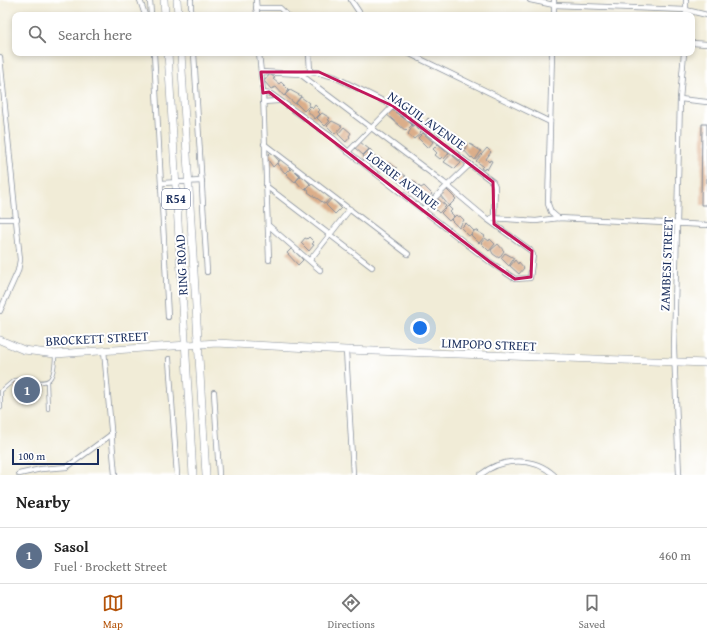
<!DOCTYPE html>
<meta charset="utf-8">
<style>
:root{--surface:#fff;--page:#f2f2f2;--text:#222;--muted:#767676;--line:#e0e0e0;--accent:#b45309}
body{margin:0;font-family:"Gentium Book Plus",serif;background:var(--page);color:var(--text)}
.scale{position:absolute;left:12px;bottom:10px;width:87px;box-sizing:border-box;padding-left:4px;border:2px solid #1b2f5e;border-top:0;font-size:11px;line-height:14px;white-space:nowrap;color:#1b2f5e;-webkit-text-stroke:3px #fff;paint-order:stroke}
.you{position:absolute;left:420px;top:328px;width:14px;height:14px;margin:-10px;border:3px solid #fff;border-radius:50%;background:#1a73e8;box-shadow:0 0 0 6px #1a73e833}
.badge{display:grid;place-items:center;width:26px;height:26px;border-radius:50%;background:var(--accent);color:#fff;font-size:13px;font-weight:700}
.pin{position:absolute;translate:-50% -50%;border:2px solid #fff;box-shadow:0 1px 4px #0006}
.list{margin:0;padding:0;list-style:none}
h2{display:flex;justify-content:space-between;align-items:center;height:52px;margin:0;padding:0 16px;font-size:17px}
h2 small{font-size:13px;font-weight:400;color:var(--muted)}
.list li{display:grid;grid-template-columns:26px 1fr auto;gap:12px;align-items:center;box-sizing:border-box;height:56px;padding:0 16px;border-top:1px solid var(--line)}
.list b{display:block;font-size:15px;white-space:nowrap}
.list p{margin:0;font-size:13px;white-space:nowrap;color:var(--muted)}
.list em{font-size:13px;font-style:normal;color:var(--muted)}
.icon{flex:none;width:22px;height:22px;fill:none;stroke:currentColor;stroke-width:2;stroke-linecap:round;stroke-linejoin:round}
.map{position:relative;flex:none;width:707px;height:475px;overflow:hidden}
.search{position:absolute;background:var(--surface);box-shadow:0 2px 6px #0003;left:12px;right:12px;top:12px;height:44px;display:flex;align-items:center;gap:10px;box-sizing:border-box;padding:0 14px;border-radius:8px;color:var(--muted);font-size:15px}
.sheet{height:108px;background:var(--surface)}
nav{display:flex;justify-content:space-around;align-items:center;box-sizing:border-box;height:56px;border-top:1px solid var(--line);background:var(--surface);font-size:11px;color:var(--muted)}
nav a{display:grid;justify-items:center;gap:2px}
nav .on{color:var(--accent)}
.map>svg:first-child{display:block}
</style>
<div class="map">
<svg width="707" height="475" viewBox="0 0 707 475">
<rect width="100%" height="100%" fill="#fff"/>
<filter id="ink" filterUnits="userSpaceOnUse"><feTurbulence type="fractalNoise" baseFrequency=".025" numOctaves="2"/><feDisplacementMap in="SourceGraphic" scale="8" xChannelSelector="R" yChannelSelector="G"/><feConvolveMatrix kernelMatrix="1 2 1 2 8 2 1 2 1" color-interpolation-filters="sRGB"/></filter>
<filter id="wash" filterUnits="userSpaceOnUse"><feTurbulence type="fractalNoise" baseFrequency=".012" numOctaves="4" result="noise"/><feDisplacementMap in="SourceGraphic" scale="16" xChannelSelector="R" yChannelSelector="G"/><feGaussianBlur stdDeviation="0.9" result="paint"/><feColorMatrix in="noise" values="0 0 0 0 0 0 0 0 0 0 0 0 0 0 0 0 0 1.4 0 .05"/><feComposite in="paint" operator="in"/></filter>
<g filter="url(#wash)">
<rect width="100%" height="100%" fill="#f1ecd7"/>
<g id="blocks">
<!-- building -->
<g fill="#dbae8a">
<path d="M 270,74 L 275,78 L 273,79 L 279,84 L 281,82 L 289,90 L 284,96 L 276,87 L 271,89 L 264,81 Z"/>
<path d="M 290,90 L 301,96 L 295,104 L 285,95 Z"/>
<path d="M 301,97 L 309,103 L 308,104 L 309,106 L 304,111 L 296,103 Z"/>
<path d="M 315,105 L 320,110 L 318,112 L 320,114 L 315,119 L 307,110 L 311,106 L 313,108 Z"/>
<path d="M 391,109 L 410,123 L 412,125 L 406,131 L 386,114 Z"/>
<path d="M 322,113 L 330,118 L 328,120 L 330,121 L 325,126 L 317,118 Z"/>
<path d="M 428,118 L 438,125 L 434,130 L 425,123 Z"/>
<path d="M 332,121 L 342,126 L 335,134 L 327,126 Z"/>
<path d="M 702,124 L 707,124 L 707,205 L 701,205 Z"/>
<path d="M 413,125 L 421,133 L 414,139 L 408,134 Z"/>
<circle cx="441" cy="131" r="4.5"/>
<path d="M 344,127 L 351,133 L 349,136 L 350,137 L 346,142 L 338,134 Z"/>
<path d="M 451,132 L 459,137 L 454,145 L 446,137 Z"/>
<path d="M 423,133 L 433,142 L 428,148 L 418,138 Z"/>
<circle cx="462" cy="145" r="4.5"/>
<path d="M 360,142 L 369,149 L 363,155 L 354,147 Z"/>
<path d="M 438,144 L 449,153 L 444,159 L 442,157 L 440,159 L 435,155 L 437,153 L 433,149 Z"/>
<path d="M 470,144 L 481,151 L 475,160 L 472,157 L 471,158 L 464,150 Z"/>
<path d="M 487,148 L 491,152 L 486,159 L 489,162 L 490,160 L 492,161 L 487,170 L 485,168 L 484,170 L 481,168 L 483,166 L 476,161 Z"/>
<path d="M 370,149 L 377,159 L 379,157 L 387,165 L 389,163 L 397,168 L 395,170 L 397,172 L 392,177 L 383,169 L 381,171 L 373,162 L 371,164 L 363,156 Z"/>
<path d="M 271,152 L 279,161 L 273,167 L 266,157 Z"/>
<path d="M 451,154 L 461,163 L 455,169 L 444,162 Z"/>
<path d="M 281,159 L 289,165 L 288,166 L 290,168 L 285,173 L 277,164 Z"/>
<path d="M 292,168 L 300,176 L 295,182 L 286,174 Z"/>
<path d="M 398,171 L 406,176 L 404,177 L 407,180 L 402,185 L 393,177 Z"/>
<path d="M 302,175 L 310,184 L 305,189 L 302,188 L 296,181 Z"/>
<path d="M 408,180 L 411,182 L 413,180 L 417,184 L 411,193 L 403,185 Z"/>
<path d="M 312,183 L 330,198 L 325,204 L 308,192 L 309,191 L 306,189 Z"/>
<path d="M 419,186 L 421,188 L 424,186 L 432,194 L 424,202 L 414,192 Z"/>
<path d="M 446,189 L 456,199 L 449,206 L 440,195 Z"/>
<path d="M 332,198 L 341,208 L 335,214 L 326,205 Z"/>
<path d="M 437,198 L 446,206 L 439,213 L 431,205 Z"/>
<path d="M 448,206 L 452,210 L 450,212 L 454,216 L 449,221 L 441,213 Z"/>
<path d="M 456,215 L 458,217 L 460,216 L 464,220 L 459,228 L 451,220 Z"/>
<path d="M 466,223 L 474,231 L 469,236 L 461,228 Z"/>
<path d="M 475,230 L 485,236 L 479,243 L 471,235 Z"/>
<path d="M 309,237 L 314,242 L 312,244 L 314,245 L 309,251 L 301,243 L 305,238 L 307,239 Z"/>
<path d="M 485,238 L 489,241 L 490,239 L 495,244 L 489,251 L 481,243 Z"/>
<path d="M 498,244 L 504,251 L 499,258 L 493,254 L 491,250 Z"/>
<path d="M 292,248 L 303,260 L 298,265 L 287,253 Z"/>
<path d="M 505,253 L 514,258 L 509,266 L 501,258 Z"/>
<path d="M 515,260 L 518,264 L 519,262 L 524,268 L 519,274 L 510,266 Z"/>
<path d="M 15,383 L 40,383 L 40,391 L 32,391 L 32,402 L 22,402 L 23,391 L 15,391 Z"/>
</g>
</g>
</g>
<g filter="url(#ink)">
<use href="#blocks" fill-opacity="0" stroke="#868e9a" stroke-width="1"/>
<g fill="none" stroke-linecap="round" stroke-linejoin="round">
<!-- lane casing -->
<g stroke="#868e9a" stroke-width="4">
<g id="lane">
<path d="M 47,382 L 48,409"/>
<path d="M 1,408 L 1,391 L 14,380 C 39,377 54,396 55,356"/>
</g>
</g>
<!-- street casing -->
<g stroke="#868e9a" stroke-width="6">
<g id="street">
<path d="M 140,0 L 145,15"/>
<path d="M 150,0 L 151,15"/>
<path d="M 191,0 L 191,15"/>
<path d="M 256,0 L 257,15"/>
<path d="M 351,0 L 361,15"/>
<path d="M 530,0 L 554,5 L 686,10 L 707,15"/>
<path d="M 256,8 L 280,8 L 287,15"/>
<path d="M 554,15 L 554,0"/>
<path d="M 686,15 L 686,0"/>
<path d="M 692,43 L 707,44"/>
<path d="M 154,53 L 168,317"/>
<path d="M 194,53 L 207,272"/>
<path d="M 259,53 L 263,93 L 269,260"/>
<path d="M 309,53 L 310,72"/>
<path d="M 408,53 L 550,122"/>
<path d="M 552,53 L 548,204 L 551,212 L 558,218"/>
<path d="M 0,57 L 20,260 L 18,271 L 0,311"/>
<path d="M 261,72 L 300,74 L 315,72 L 335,77 L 393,106 L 493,182 L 495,186 L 494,218"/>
<path d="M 263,93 L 271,94 L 333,138 L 348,152 L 490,262 L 515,279 L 530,278 L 533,255 L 530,250 L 487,219 L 443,182 L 300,74"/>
<path d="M 680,99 L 707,102"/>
<path d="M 263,102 L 278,101"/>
<path d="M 264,144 L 408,254"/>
<path d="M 348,152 L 393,106"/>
<path d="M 161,183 L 202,181"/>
<path d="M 266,186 L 372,267"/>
<path d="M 423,209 L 470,164"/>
<path d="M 491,218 L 536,221 L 558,218 L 707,225"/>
<path d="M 0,219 L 17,219"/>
<path d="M 268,225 L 320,270"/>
<path d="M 310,260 L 350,209"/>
<path d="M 104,350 L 115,475"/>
<path d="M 346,350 L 353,475"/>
<path d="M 169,359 L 177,475"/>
<path d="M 214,392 L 219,475"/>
<path d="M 19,474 L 41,469 L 67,467 L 112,434"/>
<path d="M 480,475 C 502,458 533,456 554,475"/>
<path d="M 679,475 L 674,349 L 680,99 L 684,53"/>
</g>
</g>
<!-- secondary casing -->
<g stroke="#868e9a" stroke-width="8">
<path id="secondary" d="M 0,340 L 24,350 L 55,354 L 217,343 L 346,350 L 707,363"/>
</g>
<!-- primary casing -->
<g stroke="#868e9a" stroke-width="8">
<g id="primary">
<path d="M 164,0 L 165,15"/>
<path d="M 177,0 L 178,15"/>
<path d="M 168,53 L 193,475"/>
<path d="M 181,53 L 206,475"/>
</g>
</g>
<!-- lane -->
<use href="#lane" stroke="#fff" stroke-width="2.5"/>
<!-- street -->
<use href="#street" stroke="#fff" stroke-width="4.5"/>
<!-- secondary -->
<use href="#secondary" stroke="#fff" stroke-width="7"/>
<!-- primary -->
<use href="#primary" stroke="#fff" stroke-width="7"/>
</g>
</g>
<!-- marked area -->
<path fill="none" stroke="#c2185b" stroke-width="3" stroke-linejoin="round" d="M 261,72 L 319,72 L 393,106 L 493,182 L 494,224 L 532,251 L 531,277 L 515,279 L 490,262 L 269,92 L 263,93 Z"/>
<g text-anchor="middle" stroke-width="4" stroke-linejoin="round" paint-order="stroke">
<!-- shield labels -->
<rect fill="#fff" stroke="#5f6d8e" stroke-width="1" x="162" y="189" width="28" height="20" rx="3"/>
<g font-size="12" font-weight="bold" fill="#1b2f5e">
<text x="176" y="203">R54</text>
</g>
<!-- street labels -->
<g font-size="13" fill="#1b2f5e" stroke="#fff">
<text transform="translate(427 120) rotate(35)" y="5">NAGUIL AVENUE</text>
<text transform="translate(403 180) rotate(37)" y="5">LOERIE AVENUE</text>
<text transform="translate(666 264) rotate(-88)" y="5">ZAMBESI STREET</text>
<text transform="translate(181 265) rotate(-93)" y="5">RING ROAD</text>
<text transform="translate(97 338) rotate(-3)" y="5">BROCKETT STREET</text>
<text transform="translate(489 344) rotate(2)" y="5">LIMPOPO STREET</text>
</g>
</g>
</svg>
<div class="scale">100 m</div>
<div class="you"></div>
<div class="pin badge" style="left:27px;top:390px;background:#5c6f8a">1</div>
<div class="search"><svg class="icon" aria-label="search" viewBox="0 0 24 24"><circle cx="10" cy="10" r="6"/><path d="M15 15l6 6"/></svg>Search here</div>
</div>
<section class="sheet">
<h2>Nearby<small></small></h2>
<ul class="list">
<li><span class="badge" style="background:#5c6f8a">1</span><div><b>Sasol</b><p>Fuel · Brockett Street</p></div><em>460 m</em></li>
</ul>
</section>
<nav>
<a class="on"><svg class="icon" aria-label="map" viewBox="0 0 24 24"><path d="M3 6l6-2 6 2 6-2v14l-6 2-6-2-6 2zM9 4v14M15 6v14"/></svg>Map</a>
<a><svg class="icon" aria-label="directions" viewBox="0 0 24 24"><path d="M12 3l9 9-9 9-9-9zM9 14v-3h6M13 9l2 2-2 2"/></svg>Directions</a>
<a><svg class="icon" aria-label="saved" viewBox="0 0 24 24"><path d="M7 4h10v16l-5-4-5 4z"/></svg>Saved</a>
</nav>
